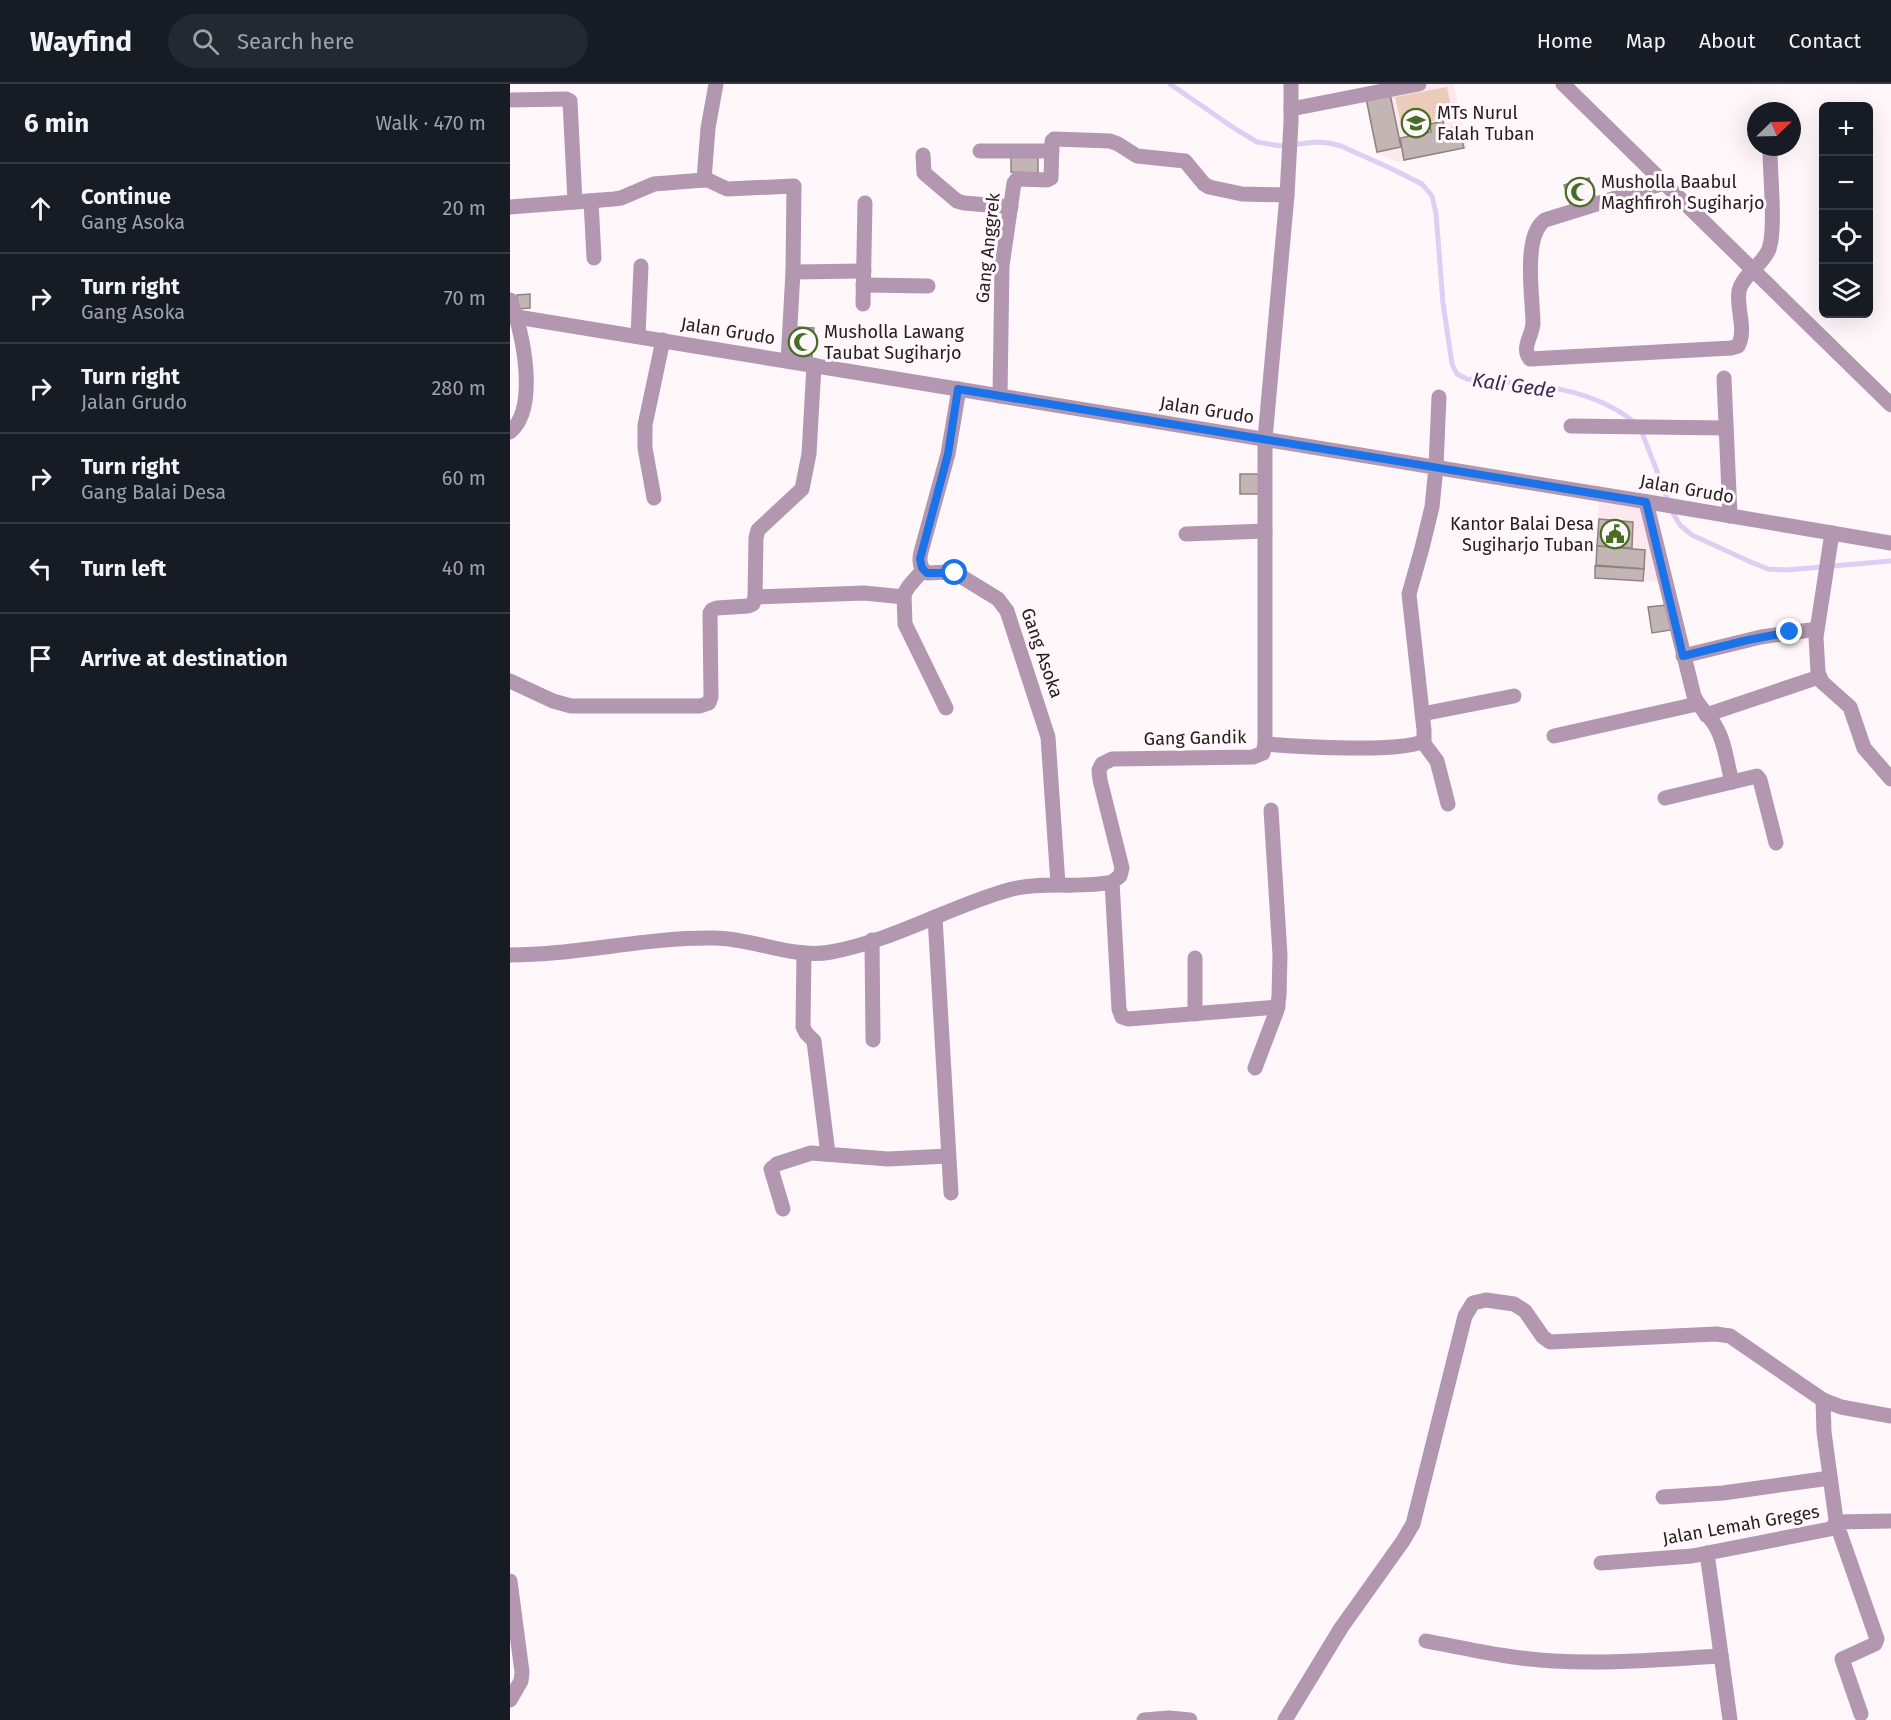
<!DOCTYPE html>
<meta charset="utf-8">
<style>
:root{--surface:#171b24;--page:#242831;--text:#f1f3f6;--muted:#9ea1a6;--line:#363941}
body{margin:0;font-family:"Fira Sans",sans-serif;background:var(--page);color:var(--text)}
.controls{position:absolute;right:18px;top:18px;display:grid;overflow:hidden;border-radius:9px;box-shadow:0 6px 24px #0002}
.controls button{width:54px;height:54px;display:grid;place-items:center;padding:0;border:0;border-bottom:2px solid var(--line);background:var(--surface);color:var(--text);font:30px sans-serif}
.compass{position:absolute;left:1237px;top:18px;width:54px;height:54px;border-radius:50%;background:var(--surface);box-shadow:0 6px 24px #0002;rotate:67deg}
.stop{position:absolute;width:18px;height:18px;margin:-14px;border:4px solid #1a73e8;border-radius:50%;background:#fff}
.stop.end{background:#1a73e8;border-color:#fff;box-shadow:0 2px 6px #0008}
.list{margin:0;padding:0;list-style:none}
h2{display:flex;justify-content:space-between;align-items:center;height:78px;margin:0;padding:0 24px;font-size:26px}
h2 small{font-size:20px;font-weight:400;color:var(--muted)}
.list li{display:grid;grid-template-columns:39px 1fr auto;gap:18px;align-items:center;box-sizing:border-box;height:90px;padding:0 24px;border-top:2px solid var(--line)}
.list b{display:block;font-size:22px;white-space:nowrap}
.list p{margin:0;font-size:20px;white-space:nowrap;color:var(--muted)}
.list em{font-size:20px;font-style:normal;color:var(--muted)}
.icon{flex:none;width:33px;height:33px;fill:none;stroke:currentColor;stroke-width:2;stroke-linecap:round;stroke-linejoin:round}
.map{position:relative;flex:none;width:1381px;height:1636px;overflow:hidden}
header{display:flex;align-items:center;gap:36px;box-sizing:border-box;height:84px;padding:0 30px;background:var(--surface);border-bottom:2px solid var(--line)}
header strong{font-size:28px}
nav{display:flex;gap:33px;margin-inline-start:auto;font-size:21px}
.search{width:420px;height:54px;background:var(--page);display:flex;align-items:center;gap:15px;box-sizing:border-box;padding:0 21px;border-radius:33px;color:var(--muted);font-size:22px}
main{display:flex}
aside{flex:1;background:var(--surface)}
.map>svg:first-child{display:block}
</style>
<header>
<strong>Wayfind</strong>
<div class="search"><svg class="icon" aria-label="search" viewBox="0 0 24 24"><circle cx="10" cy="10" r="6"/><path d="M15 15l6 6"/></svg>Search here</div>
<nav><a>Home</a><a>Map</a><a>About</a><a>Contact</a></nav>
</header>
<main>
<aside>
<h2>6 min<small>Walk · 470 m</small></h2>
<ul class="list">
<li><svg class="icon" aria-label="ahead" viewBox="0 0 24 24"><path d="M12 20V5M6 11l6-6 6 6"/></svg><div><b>Continue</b><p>Gang Asoka</p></div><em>20 m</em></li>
<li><svg class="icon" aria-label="right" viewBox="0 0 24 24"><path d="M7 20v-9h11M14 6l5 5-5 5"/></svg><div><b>Turn right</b><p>Gang Asoka</p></div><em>70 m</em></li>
<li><svg class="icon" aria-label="right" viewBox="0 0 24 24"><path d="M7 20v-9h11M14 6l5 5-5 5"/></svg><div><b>Turn right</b><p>Jalan Grudo</p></div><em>280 m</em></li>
<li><svg class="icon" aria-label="right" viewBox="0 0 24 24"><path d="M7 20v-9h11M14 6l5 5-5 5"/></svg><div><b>Turn right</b><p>Gang Balai Desa</p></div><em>60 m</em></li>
<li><svg class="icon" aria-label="left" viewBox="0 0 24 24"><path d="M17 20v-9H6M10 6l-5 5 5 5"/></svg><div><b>Turn left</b></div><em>40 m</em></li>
<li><svg class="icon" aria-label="arrive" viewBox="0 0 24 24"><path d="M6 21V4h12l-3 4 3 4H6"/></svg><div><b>Arrive at destination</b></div></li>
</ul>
</aside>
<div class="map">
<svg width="1381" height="1636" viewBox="0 0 1381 1636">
<rect width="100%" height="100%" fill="#fff7f9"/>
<!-- built -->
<g fill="#fee8ef">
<path d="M 925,0 L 944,0 L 957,64 L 887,78 L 866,69 L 855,14 Z"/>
<path d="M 1089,416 L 1132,422 L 1150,498 L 1084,494 Z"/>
</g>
<!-- green -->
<path fill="#ebcbb9" d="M 937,3 L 943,33 L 892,43 L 885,13 Z"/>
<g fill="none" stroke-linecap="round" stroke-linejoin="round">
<!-- stream -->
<g stroke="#dccff3" stroke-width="5">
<path d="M 660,0 L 724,44 L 747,58 L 771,62 L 806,58 L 819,59 L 831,62 L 880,84 L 912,100 L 922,112 L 926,129 L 933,219 L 942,280 L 947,290 L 957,295 C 1012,299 1081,301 1125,339"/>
<path d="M 1131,346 L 1164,431 L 1170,441 L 1182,451 L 1243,479 L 1258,485 L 1276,486 L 1381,477"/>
</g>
</g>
<!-- building -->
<g fill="#c2b5b4" stroke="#8f8382" stroke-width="1.5">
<path d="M 880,10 L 891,63 L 867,68 L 856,14 Z"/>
<path d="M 933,37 L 935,45 L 949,43 L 954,64 L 894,76 L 890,54 L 921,48 L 920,40 Z"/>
<path d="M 501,70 L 528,70 L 528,89 L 501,88 Z"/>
<path d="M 1079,94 L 1086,115 L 1061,123 L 1054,101 Z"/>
<path d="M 20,210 L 20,224 L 8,225 L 7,211 Z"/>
<path d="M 285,243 L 304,244 L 302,273 L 283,271 Z"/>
<rect x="730" y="390" width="19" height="20"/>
<path d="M 1089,435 L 1123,438 L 1122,464 L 1087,462 Z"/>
<path d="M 1087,462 L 1135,466 L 1134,485 L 1086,481 Z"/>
<path d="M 1085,482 L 1134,485 L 1133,497 L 1085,494 Z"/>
<path d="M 1157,521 L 1161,546 L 1142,549 L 1138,523 Z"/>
</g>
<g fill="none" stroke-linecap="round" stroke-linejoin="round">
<!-- minor -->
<g stroke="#b397b1" stroke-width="15">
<path d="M 1053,0 L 1381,321"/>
<path d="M 0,16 L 56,15 L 60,17 L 65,118"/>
<path d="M 781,25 L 909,0"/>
<path d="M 470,67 L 542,67"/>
<path d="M 413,71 L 414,89 L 447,117 L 454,119 L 501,123"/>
<path d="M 194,96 L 198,44 L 206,0"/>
<path d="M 1154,99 L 1035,136 C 1012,152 1023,214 1023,240 C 1022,252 1011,264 1020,275 L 1221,264 L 1228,262 C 1237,246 1226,224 1229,207 C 1233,190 1253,181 1259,165 C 1266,145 1260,90 1260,67"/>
<path d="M 81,117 L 84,174"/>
<path d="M 0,123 L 104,115 L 111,114 L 144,100 L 194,96 L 198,96 L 217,105 L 284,102 L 283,188 L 278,277"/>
<path d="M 283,188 L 354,187"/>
<path d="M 353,201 L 418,202"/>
<path d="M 0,216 C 13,247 29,324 0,348"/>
<path d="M 353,220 L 355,119"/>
<path d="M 7,233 L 1150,420 L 1381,459"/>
<path d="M 128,252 L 131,182"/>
<path d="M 1214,294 L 1220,432"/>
<path d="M 449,305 L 438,370 L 411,468 C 409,476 409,484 417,489 L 439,488 L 447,490 L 488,515 L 497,527 L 538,653 L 548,800"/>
<path d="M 490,312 L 492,182 L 504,99 L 507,95 L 537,96 L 541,94 L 542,57 L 544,55 L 600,57 L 608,60 L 627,72 L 675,77 L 694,100 L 699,103 L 732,110 L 777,111"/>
<path d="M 1061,342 L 1216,344"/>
<path d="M 144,414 L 135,364 L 135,341 L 153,256"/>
<path d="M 1136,418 L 1184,612 C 1189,624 1200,632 1206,643 C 1215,658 1217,680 1222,698"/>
<path d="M 1322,449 L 1306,553 L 1308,588 L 1312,598 L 1340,623 L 1354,664 L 1381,695"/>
<path d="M 676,450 L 755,447"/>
<path d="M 413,486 L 399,502 L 394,510 L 395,540 L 436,624"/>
<path d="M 245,513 L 354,509 L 394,513"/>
<path d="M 1173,572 L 1251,553 L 1307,545"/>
<path d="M 0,597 L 43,617 L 61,622 L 190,622 L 199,619 L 201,613 L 200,529 L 202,526 L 207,524 L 238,522 L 243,520 L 245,513 L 246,454 L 248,446 L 292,405 L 299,370 L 304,281"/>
<path d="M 912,630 L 1004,612"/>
<path d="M 1196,631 L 1309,593"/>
<path d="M 1044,652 L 1187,620"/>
<path d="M 912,657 L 927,677 L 938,720"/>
<path d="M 755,660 C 781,662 899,670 914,656 L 914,646 L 899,510 L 912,464 L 922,423 L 926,383 L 929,313"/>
<path d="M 1155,714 L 1247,692 L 1250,696 L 1266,759"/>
<path d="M 602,798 L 609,925 L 612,933 L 618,935 L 768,923"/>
<path d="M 425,833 L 441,1109"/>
<path d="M 362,856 L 363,956"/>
<path d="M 294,869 L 293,943 L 296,949 L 304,957 L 318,1070"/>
<path d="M 0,871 C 68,871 136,853 204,854 C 243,854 282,875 321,868 C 383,857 442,821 502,805 C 536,797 570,805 602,798 L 610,792 L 612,784 L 590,696 L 589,686 L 592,680 L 602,675 L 743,673 L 753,669 L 755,660 L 755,355 L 777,111 L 781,38 L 781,0"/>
<path d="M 685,874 L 685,930"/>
<path d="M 745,984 L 767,926 L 769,912 L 770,871 L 761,726"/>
<path d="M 273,1125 L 261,1085 L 267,1080 L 301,1069 L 378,1075 L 438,1072"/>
<path d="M 1153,1413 L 1213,1409 L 1320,1394"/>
<path d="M 1197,1469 L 1220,1636"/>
<path d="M 1091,1479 L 1182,1472 L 1320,1445 L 1324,1442 L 1326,1436 L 1314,1348 L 1313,1316 L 1331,1323 L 1381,1332"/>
<path d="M 0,1497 L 12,1588 L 11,1597 L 0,1616"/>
<path d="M 916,1557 C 959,1565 1001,1575 1044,1577 C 1100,1580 1156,1575 1211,1572"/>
<path d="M 1351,1630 L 1332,1575 L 1365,1560 L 1367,1555 L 1326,1438 L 1381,1437"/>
<path d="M 634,1636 L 659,1634 L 680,1636"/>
<path d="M 775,1636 L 831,1544 L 893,1457 L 903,1440 L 955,1232 L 963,1219 L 976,1216 L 1004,1220 L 1015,1227 L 1033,1253 L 1040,1258 L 1206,1250 L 1220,1252 L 1313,1316"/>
</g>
</g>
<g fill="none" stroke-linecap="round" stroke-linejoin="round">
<!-- route -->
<path stroke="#1a73e8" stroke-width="8" d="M 445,489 L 417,489 L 412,484 L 410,475 L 438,370 L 448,305 L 1136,418 L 1173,572 L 1238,556 L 1280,548"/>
</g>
<!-- icons -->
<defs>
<g id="school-ring" transform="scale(1.5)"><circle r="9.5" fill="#fff7f9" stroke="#486d27" stroke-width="1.5"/><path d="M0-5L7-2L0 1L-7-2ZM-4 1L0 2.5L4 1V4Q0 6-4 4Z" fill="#486d27"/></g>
<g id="mosque-ring" transform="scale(1.5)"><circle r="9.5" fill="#fff7f9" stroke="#486d27" stroke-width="1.5"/><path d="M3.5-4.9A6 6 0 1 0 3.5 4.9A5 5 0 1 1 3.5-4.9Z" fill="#486d27"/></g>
<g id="civic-ring" transform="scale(1.5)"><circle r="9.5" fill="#fff7f9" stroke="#486d27" stroke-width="1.5"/><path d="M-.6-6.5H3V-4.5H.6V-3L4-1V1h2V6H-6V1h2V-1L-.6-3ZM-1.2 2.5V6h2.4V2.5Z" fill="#486d27"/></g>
</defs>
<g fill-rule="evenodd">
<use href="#school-ring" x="906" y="39"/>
<use href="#mosque-ring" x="1070" y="108"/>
<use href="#mosque-ring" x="293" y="258"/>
<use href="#civic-ring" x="1105" y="450"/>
</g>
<g text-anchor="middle" stroke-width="6" stroke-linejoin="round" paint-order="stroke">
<!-- poi labels -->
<g font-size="18" fill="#252021" stroke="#fff7f9" text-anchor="start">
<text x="927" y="35">MTs Nurul<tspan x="927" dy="21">Falah Tuban</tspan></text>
<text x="1091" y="104">Musholla Baabul<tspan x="1091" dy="21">Maghfiroh Sugiharjo</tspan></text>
<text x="314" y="254">Musholla Lawang<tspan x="314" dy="21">Taubat Sugiharjo</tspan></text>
<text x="1084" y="446" text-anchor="end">Kantor Balai Desa<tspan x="1084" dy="21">Sugiharjo Tuban</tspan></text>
</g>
<!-- street labels -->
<g font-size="18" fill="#252021" stroke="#fff7f9">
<text transform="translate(478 164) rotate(-84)" y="6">Gang Anggrek</text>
<text transform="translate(218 247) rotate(9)" y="6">Jalan Grudo</text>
<text transform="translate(697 326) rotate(9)" y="6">Jalan Grudo</text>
<text transform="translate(1177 405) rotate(10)" y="6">Jalan Grudo</text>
<text transform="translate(532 569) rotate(71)" y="6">Gang Asoka</text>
<text transform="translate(685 654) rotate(-1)" y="6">Gang Gandik</text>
<text transform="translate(1231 1441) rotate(-10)" y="6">Jalan Lemah Greges</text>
</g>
<!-- water labels -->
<g font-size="20" font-style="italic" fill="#3a2754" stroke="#fff7f9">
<text transform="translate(1004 301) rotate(8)" y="7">Kali Gede</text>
</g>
</g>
</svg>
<div class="controls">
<button>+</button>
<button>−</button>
<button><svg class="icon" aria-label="locate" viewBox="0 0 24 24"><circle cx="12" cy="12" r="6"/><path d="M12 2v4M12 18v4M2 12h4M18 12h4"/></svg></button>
<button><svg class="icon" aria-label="layers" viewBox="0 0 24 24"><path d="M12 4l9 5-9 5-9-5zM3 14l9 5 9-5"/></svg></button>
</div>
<svg class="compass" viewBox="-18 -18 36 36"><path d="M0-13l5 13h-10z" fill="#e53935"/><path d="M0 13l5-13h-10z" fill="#9ea1a6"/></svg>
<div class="stop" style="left:445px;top:489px"></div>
<div class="stop end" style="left:1280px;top:548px"></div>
</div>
</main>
